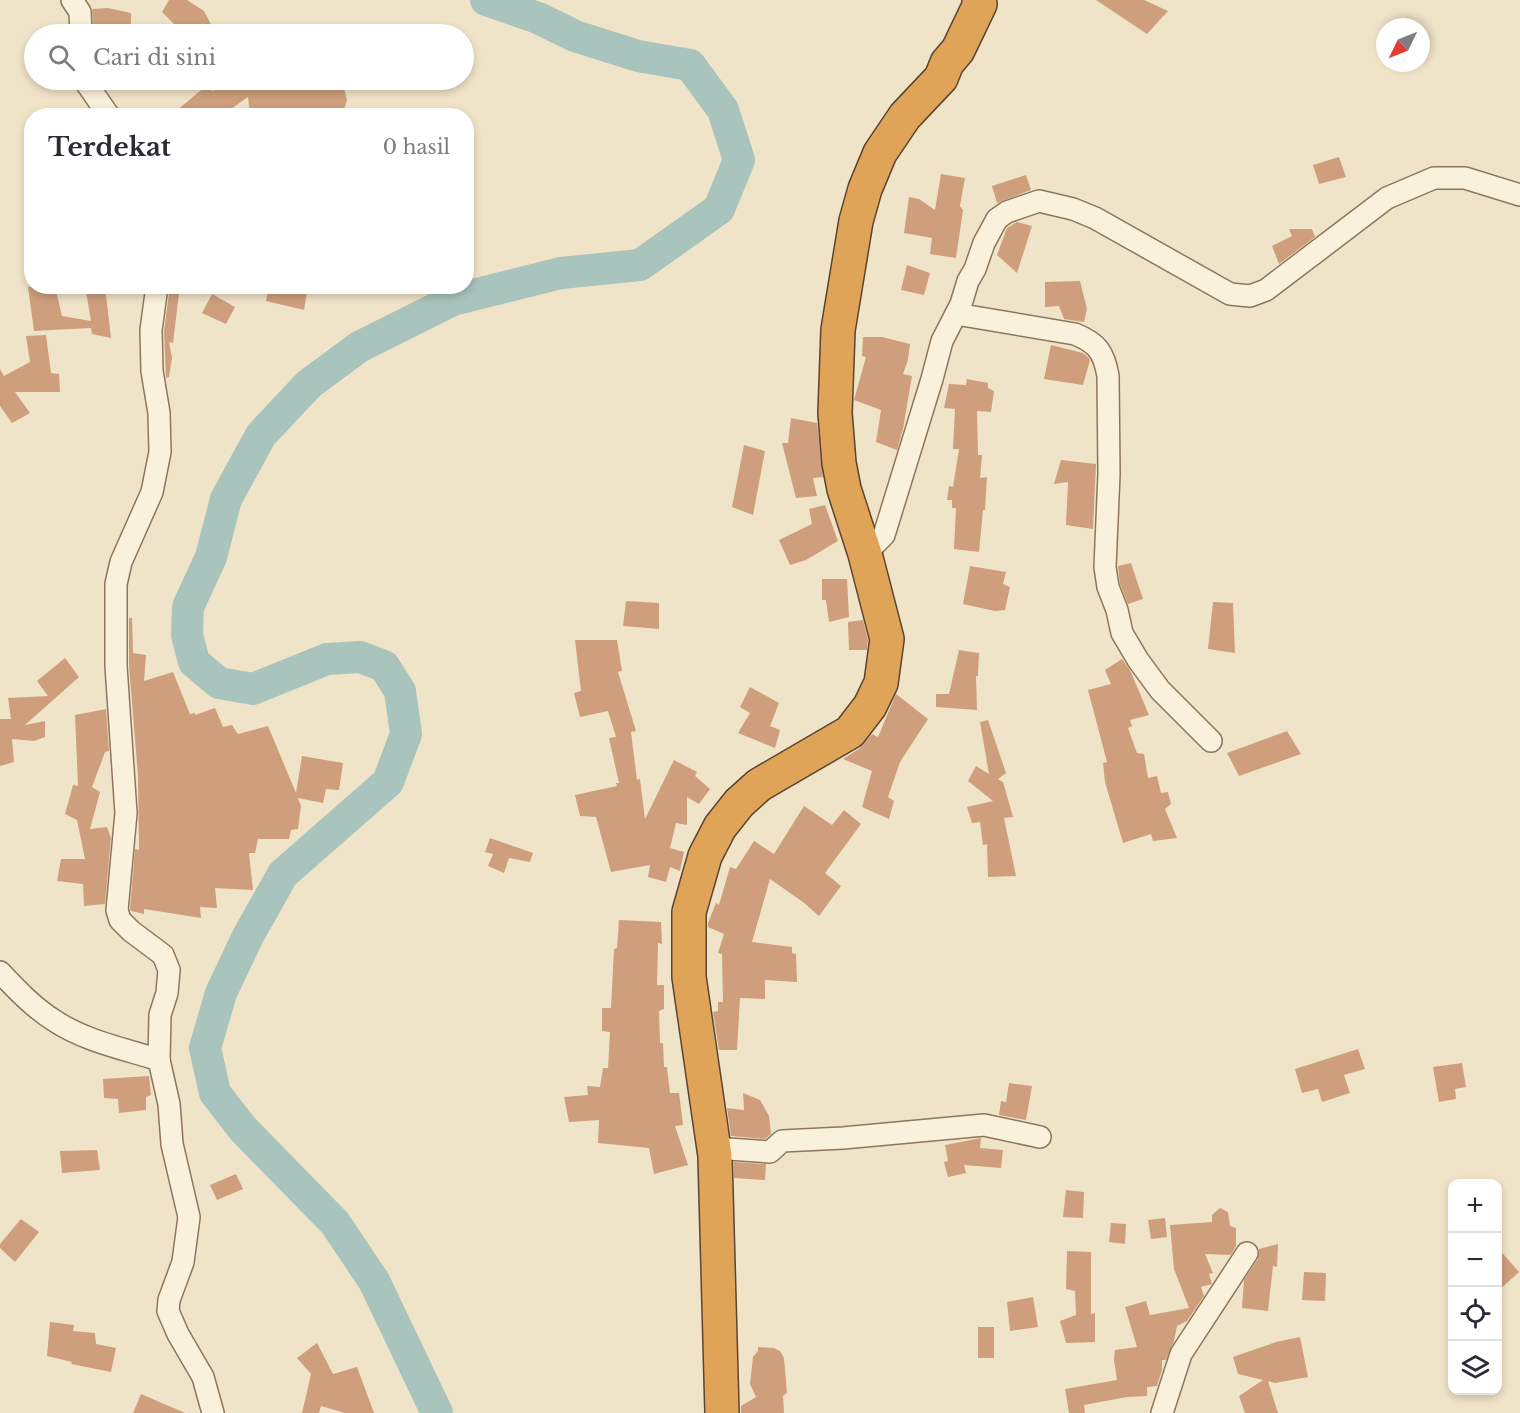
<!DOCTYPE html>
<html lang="id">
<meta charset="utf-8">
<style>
:root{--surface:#fff;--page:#f7f7f7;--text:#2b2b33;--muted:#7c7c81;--line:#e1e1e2}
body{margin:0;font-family:"Libre Baskerville",serif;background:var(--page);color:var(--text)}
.controls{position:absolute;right:18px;bottom:18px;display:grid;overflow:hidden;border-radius:12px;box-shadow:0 3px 9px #0003}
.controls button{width:54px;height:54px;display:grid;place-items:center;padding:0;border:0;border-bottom:2px solid var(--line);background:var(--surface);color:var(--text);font:30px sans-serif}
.compass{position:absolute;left:1376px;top:18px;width:54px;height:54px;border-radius:50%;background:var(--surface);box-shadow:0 3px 9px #0003;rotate:227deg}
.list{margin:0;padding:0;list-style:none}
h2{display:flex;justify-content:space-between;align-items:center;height:78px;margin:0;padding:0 24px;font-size:26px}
h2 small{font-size:20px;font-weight:400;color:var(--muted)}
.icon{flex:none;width:33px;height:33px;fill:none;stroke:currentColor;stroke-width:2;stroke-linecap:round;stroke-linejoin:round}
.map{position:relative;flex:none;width:1520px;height:1413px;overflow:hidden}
.search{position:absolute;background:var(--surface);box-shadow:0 3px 9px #0003;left:24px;top:24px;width:450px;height:66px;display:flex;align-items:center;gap:15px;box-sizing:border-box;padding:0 21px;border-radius:33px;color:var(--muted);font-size:22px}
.panel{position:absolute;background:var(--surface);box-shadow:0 3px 9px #0003;left:24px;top:108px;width:450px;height:186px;border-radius:24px}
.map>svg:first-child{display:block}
</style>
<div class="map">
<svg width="1520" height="1413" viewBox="0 0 1520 1413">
<rect width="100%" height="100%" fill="#f0e4c8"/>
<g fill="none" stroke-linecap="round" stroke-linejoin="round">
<!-- river -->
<path stroke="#a9c4bc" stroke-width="32" d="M 437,1413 L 374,1281 L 335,1223 L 243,1129 L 215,1093 L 205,1048 L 221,993 L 248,936 L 283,874 L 388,782 L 406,734 L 400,691 L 384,666 L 360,657 L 327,659 L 253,689 L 219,683 L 194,662 L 187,635 L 188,607 L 211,557 L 226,499 L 261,435 L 309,384 L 359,347 L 453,300 L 561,273 L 640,265 L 719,209 L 739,160 L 723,110 L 690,65 L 638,56 L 575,36 L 538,18 L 486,0"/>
</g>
<!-- building -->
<g fill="#cf9f7d">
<path d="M 169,0 L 187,0 L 204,11 L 216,34 L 184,34 L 162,12 Z"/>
<path d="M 1096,0 L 1144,0 L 1168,11 L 1147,34 Z"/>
<path d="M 108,8 L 131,13 L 131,34 L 94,34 L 92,9 Z"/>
<path d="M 246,80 L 278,80 L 279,85 L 342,80 L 347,100 L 342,116 L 250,116 L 248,97 L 221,116 L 170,116 L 206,86 L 212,91 Z"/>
<path d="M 1339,157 L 1346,177 L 1319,184 L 1313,165 Z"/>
<path d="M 941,174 L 965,178 L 960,206 L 963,210 L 956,258 L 930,254 L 932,238 L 904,233 L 909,197 L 919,199 L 935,210 Z"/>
<path d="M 1026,175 L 1031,190 L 997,203 L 992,186 Z"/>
<path d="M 1017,222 L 1032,226 L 1017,273 L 997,255 L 1007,228 Z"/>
<path d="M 1289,229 L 1312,229 L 1315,237 L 1279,264 L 1272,246 L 1292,236 Z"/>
<path d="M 907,265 L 930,273 L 924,295 L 901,290 Z"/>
<path d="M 1080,281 L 1087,309 L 1084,322 L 1064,319 L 1059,306 L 1045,307 L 1045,282 Z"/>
<path d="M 55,286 L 62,316 L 91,321 L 85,286 L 105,286 L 111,338 L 92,334 L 91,328 L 34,331 L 28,287 Z"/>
<path d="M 269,286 L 308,286 L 304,310 L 266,301 Z"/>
<path d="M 169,293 L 179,293 L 173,343 L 169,342 L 172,358 L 169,377 L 166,378 L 164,331 Z"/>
<path d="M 212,294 L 235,307 L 226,324 L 202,313 Z"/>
<path d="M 46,335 L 51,373 L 59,374 L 60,392 L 15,392 L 30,413 L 12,423 L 0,406 L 0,369 L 4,376 L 30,362 L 26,336 Z"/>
<path d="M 863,337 L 882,337 L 910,344 L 908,360 L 903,374 L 912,376 L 903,429 L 897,450 L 876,442 L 881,410 L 854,400 L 866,357 L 862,356 Z"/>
<path d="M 1051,345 L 1083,353 L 1088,357 L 1090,360 L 1083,385 L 1044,379 Z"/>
<path d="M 967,379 L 988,383 L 988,388 L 994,391 L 991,412 L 977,411 L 978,455 L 982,455 L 980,478 L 987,477 L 985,510 L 983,510 L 979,552 L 954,549 L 956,508 L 952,508 L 952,500 L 947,500 L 949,486 L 953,487 L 959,449 L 953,449 L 955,409 L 944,408 L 949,384 L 966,385 Z"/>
<path d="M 791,418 L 817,423 L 823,477 L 813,478 L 817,496 L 796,498 L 782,443 L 788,443 Z"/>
<path d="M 744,445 L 765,451 L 753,515 L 732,507 Z"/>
<path d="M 1061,460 L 1096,464 L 1093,529 L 1066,525 L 1068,482 L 1054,484 Z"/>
<path d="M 825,505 L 838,541 L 806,560 L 790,565 L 779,540 L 812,524 L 809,509 Z"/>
<path d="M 1131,563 L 1143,599 L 1128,604 L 1120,584 L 1118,566 Z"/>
<path d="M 970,566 L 1006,572 L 1003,584 L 1010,587 L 1005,610 L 995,611 L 963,604 Z"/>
<path d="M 822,579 L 847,579 L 849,617 L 829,622 L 826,600 L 822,600 Z"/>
<path d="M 626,601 L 659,603 L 659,629 L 623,626 Z"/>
<path d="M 1213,602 L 1233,603 L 1235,653 L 1208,649 Z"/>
<path d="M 129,618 L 132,618 L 133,653 L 146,655 L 144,681 L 173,672 L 190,714 L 195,713 L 195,715 L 215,708 L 223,727 L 232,725 L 238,734 L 268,726 L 296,793 L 302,756 L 343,763 L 339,790 L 326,789 L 323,803 L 298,798 L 301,806 L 298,829 L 291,830 L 289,839 L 258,839 L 255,853 L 249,853 L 253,890 L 215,888 L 217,908 L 200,907 L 201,918 L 144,909 L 144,914 L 131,911 L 130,909 L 135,849 L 139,850 L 138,776 L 129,666 Z"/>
<path d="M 863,620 L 868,640 L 867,650 L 849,650 L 848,622 Z"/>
<path d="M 575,640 L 617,640 L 622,671 L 618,672 L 636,731 L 631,732 L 637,780 L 640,779 L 645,819 L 674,760 L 697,772 L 695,776 L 710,789 L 699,804 L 687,797 L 687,825 L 676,823 L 670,848 L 684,852 L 680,871 L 670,867 L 666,882 L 648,877 L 650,865 L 611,872 L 596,817 L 580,816 L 575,795 L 617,786 L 616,783 L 619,783 L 609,738 L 616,737 L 608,711 L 580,717 L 574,693 L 581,691 Z"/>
<path d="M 959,650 L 979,653 L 978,676 L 976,676 L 977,710 L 936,707 L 936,694 L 949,694 Z"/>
<path d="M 65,658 L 79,677 L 25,725 L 45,721 L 45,737 L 34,741 L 12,739 L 14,762 L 0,766 L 0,719 L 11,719 L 8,698 L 48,696 L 37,681 Z"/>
<path d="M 1122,659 L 1130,670 L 1149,715 L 1130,720 L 1132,726 L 1128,728 L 1137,753 L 1144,754 L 1148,778 L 1157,776 L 1161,793 L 1168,792 L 1171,804 L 1165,809 L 1177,838 L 1153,841 L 1151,834 L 1123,843 L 1105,782 L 1103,763 L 1107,762 L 1088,690 L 1111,684 L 1105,670 Z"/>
<path d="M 750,687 L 779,703 L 770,726 L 780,730 L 775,748 L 738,733 L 750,713 L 740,707 Z"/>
<path d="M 896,694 L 928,719 L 900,762 L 888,797 L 894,801 L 889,819 L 862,807 L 872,771 L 843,759 L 860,748 L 872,734 L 878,737 Z"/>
<path d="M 106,709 L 109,751 L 105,752 L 92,787 L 100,792 L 90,829 L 107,827 L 111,838 L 105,904 L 84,906 L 83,884 L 57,881 L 61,859 L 85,859 L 77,820 L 65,814 L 73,785 L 78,786 L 75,715 Z"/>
<path d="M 988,720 L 1006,773 L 998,779 L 1003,782 L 1013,817 L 1004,818 L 1016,876 L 988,877 L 987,844 L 983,845 L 980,822 L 972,823 L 967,807 L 993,801 L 968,781 L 976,766 L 989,774 L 980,722 Z"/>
<path d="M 1287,731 L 1301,754 L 1239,776 L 1227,753 Z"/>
<path d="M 804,806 L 832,825 L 844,810 L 861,824 L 825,873 L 841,886 L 819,916 L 803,902 L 770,879 L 752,942 L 792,947 L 792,953 L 796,954 L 797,982 L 765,980 L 765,999 L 740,998 L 737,1050 L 719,1050 L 713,1012 L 718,1011 L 718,1002 L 723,1002 L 722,954 L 718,953 L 724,934 L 708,927 L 708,923 L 716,903 L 719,905 L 730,867 L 736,869 L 754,841 L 774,854 Z"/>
<path d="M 490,838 L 533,853 L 530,862 L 509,858 L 504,873 L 488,866 L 493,854 L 485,852 Z"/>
<path d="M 619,920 L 661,922 L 662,944 L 658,943 L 657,985 L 664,985 L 664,1009 L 659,1011 L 660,1043 L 663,1043 L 664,1067 L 667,1067 L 670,1093 L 679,1093 L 683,1125 L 675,1126 L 688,1165 L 654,1174 L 649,1148 L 598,1143 L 599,1120 L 569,1122 L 564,1097 L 588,1095 L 587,1086 L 600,1087 L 603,1068 L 608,1068 L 610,1032 L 602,1031 L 602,1008 L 611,1008 L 614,949 L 617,948 Z"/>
<path d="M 1358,1049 L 1365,1069 L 1344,1075 L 1350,1093 L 1322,1102 L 1318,1089 L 1302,1093 L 1295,1069 Z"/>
<path d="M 1462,1063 L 1466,1087 L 1455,1089 L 1456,1099 L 1439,1102 L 1433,1067 Z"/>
<path d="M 149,1076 L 151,1095 L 146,1097 L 146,1110 L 119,1113 L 118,1099 L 104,1098 L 103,1079 Z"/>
<path d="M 1009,1083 L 1032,1086 L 1026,1120 L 999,1115 L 1001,1101 L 1006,1102 Z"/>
<path d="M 743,1093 L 760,1100 L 769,1116 L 771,1134 L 765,1139 L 731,1136 L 727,1108 L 744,1110 Z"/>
<path d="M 981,1138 L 980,1148 L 1003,1150 L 1001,1168 L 964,1165 L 966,1173 L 948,1177 L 944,1162 L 948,1161 L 945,1145 Z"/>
<path d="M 97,1150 L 100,1170 L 62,1173 L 60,1151 Z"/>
<path d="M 734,1162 L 766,1164 L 765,1180 L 734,1178 Z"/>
<path d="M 236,1174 L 243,1189 L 217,1200 L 210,1185 Z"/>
<path d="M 1066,1190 L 1084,1192 L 1083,1218 L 1063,1217 Z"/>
<path d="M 1220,1208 L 1228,1212 L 1230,1226 L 1236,1228 L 1236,1246 L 1231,1255 L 1205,1254 L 1213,1273 L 1209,1274 L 1212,1284 L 1201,1287 L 1204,1296 L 1187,1321 L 1177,1326 L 1174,1341 L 1166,1360 L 1162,1360 L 1162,1370 L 1157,1386 L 1147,1387 L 1147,1396 L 1127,1397 L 1084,1405 L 1085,1413 L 1069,1413 L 1065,1389 L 1117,1380 L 1114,1360 L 1115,1350 L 1137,1347 L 1125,1307 L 1146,1301 L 1150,1315 L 1189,1308 L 1174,1269 L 1170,1225 L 1212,1222 L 1212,1215 Z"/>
<path d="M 1165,1218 L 1167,1237 L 1151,1239 L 1148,1220 Z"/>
<path d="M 21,1219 L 39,1232 L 15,1262 L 0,1248 L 0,1244 Z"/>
<path d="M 1111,1223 L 1126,1224 L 1125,1244 L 1109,1242 Z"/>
<path d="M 1278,1244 L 1277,1267 L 1273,1266 L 1268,1311 L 1242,1308 L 1244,1280 L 1258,1259 L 1259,1249 Z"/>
<path d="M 1497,1247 L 1519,1272 L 1497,1292 Z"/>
<path d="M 1067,1251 L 1091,1252 L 1091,1314 L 1095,1313 L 1095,1342 L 1066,1343 L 1060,1321 L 1076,1315 L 1075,1291 L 1066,1289 Z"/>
<path d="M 1304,1272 L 1326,1273 L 1325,1301 L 1302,1300 Z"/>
<path d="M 1033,1297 L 1038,1327 L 1010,1331 L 1007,1302 Z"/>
<path d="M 50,1322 L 74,1325 L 73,1331 L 95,1333 L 96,1344 L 116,1348 L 111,1372 L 71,1364 L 72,1362 L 47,1356 Z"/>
<rect x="978" y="1327" width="16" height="31"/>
<path d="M 1300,1337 L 1308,1377 L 1275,1383 L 1268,1381 L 1278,1413 L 1245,1413 L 1239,1396 L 1263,1380 L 1238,1374 L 1233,1357 L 1276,1342 Z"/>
<path d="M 317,1343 L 333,1374 L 357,1367 L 374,1413 L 345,1413 L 321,1406 L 319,1413 L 302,1413 L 311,1374 L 297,1358 Z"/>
<path d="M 758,1347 L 774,1348 L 780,1351 L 784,1358 L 787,1393 L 783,1396 L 784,1413 L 741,1413 L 741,1406 L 756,1397 L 750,1384 L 753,1357 L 758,1351 Z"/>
<path d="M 141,1394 L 185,1413 L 133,1413 Z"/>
</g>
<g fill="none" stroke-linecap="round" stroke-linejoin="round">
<!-- street casing -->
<g stroke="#8d765c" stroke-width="24">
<g id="street">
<path d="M 72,0 L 80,12 L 81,34"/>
<path d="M 87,80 L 87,84 L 109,116"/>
<path d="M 157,286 L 151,330 L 152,371 L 159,413 L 160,452 L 152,492 L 121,562 L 116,584 L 116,666 L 126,813 L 117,910 L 120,920 L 131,931 L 163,955 L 169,970 L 167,993 L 160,1015 L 159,1060 L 169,1104 L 172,1144 L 189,1217 L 183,1262 L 169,1300 L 168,1311 L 178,1334 L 203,1377 L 213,1413"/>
<path d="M 956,314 L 1075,334 C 1097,343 1104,352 1108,376 L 1109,474 L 1105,567 L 1108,587 L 1117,610 L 1122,633 L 1138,660 L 1160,690 L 1211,741"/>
<path d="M 865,554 L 884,535 L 932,379 L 942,341 L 961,304 L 968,281 L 975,269 L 984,243 L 997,219 L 1007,212 L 1039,201 L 1073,209 L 1095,218 L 1230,294 L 1250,296 L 1266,290 L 1387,198 L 1434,178 L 1465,178 L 1520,195"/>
<path d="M 0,972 C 17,990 34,1008 55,1021 C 85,1041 125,1049 159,1060"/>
<path d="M 714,1148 L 770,1152 L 782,1141 L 843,1138 L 984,1125 L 1040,1137"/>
<path d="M 1162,1413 L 1181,1354 L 1247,1253"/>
</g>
</g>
<!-- highway casing -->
<g stroke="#5b4430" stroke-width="36">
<path id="highway" d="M 722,1413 L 715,1156 L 689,977 L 689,912 L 705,856 L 720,827 L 739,803 L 759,785 L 850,732 L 870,706 L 881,683 L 887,639 L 865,554 L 844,489 L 839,463 L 835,413 L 838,330 L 856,221 L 865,189 L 880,153 L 905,116 L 941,78 L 947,63 L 958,50 L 980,4 L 979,0"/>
</g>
<!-- street -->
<use href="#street" stroke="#faf1dc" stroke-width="21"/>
<!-- highway -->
<use href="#highway" stroke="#e0a458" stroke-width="33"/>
</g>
</svg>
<div class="controls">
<button>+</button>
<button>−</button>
<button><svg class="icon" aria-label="locate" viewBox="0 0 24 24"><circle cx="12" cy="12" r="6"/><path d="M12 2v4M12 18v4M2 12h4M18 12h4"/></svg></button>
<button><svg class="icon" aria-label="layers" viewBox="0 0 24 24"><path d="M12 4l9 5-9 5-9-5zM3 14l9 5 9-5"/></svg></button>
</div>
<svg class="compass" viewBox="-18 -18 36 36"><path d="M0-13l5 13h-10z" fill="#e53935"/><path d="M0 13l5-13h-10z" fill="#7c7c81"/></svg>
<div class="search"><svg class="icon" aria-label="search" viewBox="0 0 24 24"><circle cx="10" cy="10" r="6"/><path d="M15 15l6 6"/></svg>Cari di sini</div>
<section class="panel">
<h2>Terdekat<small>0 hasil</small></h2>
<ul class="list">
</ul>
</section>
</div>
